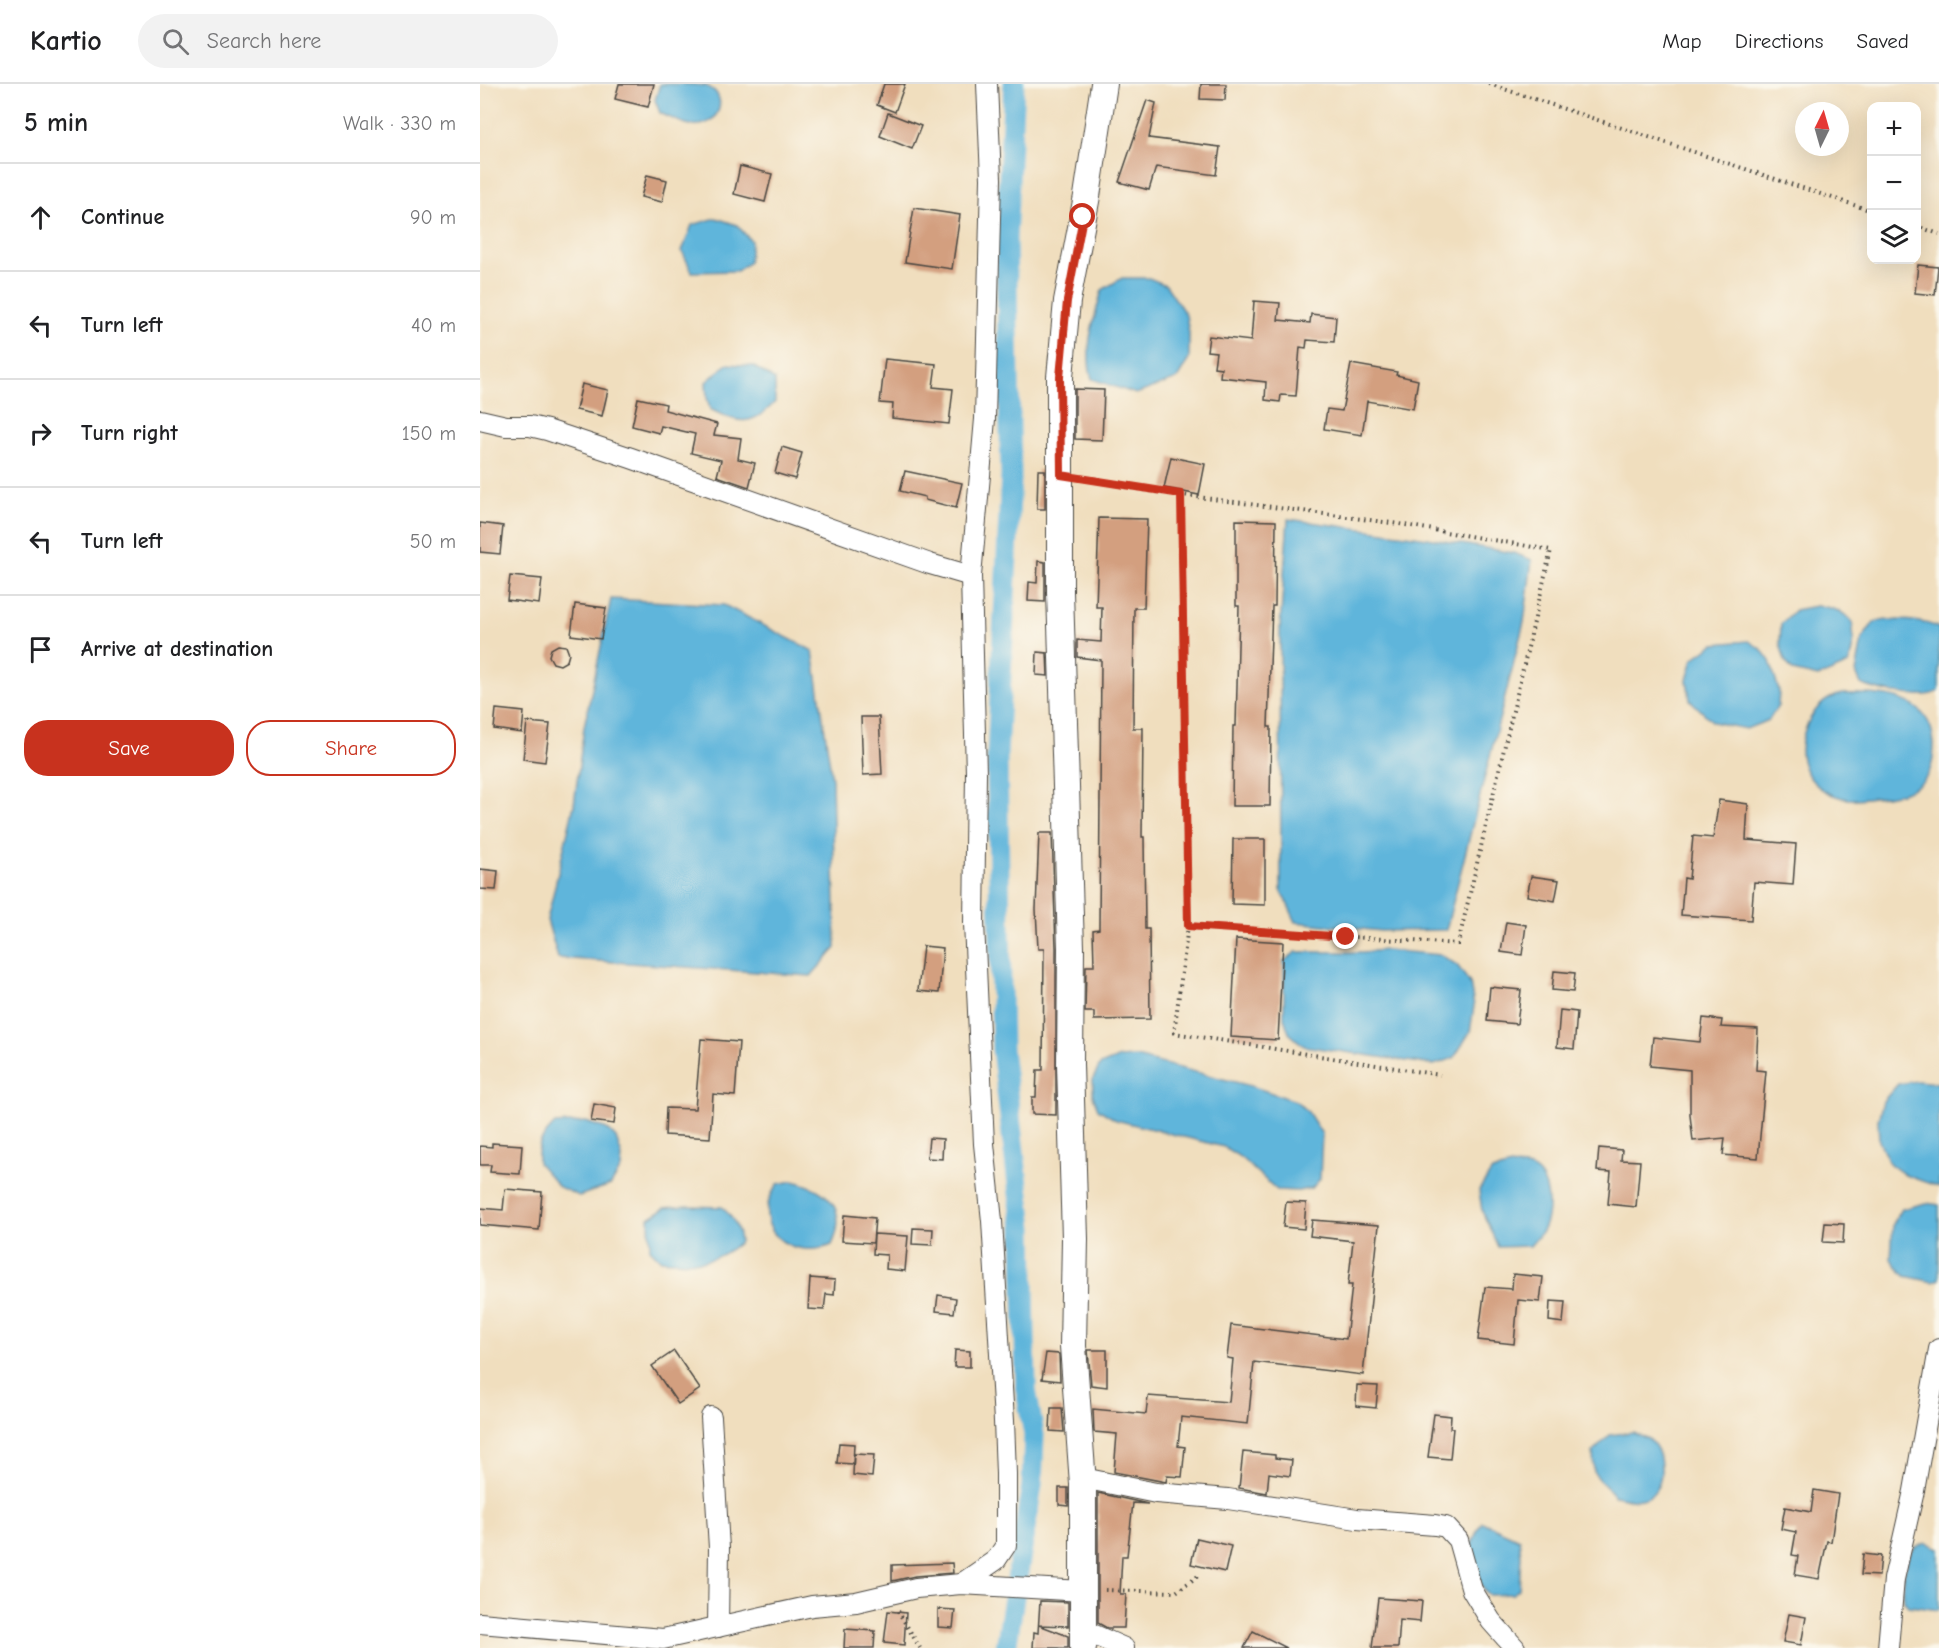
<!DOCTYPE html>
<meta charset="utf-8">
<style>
:root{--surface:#fff;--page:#f2f2f2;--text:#202124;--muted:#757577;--line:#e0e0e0;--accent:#c8321e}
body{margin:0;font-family:"Comic Neue",sans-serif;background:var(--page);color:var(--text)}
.controls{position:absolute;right:18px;top:18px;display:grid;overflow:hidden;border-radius:12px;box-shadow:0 6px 24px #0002}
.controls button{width:54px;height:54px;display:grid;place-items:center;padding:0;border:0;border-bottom:2px solid var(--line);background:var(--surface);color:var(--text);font:30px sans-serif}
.compass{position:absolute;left:1315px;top:18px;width:54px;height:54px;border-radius:50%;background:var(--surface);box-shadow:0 6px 24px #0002;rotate:5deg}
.stop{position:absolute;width:18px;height:18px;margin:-14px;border:4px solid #c8321e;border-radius:50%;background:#fff}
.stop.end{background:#c8321e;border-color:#fff;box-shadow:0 2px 6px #0008}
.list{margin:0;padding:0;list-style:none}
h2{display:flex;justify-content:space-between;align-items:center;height:78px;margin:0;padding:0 24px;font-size:26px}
h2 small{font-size:20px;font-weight:400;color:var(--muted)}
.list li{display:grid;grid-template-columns:39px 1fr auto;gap:18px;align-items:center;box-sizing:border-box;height:108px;padding:0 24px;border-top:2px solid var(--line)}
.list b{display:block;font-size:22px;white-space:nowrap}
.list em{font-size:20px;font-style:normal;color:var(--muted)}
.actions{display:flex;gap:12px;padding:18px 24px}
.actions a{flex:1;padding:14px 0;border:2px solid var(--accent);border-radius:24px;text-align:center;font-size:21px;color:var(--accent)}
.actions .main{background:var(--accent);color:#fff}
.icon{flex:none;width:33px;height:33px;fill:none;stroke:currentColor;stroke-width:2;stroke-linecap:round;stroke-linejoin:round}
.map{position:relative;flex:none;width:1459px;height:1564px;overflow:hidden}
header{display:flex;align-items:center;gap:36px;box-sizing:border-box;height:84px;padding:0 30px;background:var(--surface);border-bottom:2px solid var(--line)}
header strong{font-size:28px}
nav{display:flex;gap:33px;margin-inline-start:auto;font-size:21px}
.search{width:420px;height:54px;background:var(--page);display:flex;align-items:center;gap:15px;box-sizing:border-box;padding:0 21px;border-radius:33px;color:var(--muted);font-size:22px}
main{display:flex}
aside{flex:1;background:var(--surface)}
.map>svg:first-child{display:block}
</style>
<header>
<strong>Kartio</strong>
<div class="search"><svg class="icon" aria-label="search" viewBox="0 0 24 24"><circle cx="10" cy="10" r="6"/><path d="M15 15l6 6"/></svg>Search here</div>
<nav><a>Map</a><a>Directions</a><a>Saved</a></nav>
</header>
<main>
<aside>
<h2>5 min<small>Walk · 330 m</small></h2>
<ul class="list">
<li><svg class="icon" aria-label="ahead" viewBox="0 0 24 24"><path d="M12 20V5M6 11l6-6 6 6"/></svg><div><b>Continue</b></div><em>90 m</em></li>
<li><svg class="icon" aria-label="left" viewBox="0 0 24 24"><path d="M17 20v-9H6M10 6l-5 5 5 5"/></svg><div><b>Turn left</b></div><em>40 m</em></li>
<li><svg class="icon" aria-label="right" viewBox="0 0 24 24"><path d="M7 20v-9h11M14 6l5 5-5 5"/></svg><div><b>Turn right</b></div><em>150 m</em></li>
<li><svg class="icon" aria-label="left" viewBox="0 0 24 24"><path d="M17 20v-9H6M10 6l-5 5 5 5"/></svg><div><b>Turn left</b></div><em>50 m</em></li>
<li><svg class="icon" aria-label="arrive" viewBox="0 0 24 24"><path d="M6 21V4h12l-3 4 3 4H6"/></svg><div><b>Arrive at destination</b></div></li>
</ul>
<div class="actions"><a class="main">Save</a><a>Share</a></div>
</aside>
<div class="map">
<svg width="1459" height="1564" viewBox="0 0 1459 1564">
<rect width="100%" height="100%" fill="#fbf7ec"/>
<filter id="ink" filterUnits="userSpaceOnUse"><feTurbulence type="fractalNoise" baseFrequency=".0167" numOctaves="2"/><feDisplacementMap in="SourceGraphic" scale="12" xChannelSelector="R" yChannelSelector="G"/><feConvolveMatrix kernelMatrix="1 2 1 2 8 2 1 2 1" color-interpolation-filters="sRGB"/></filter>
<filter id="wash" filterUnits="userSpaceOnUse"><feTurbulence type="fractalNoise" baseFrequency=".008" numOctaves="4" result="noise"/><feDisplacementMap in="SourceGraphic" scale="24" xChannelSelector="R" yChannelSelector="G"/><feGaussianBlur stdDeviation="1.35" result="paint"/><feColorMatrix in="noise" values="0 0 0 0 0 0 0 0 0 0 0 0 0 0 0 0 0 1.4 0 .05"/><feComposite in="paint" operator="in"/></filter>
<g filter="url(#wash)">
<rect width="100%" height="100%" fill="#f0debe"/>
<!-- water -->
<g fill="#5eb5db" stroke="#447083" stroke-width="1.5">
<path d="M 180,0 C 193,0 213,0 226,2 C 251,11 239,45 211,41 C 201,40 190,33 180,29 L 175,16 Z"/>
<path d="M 236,134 L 257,141 L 271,157 L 269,178 L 257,187 L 212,188 L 202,167 L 212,141 Z"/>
<path d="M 642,194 L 669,194 L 686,201 L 706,231 L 709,249 L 709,275 L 697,295 L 656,310 L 612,295 C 603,265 614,235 622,206 Z"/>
<path d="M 247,280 L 273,282 L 295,296 L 295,318 C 272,343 259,340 230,325 L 227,314 L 226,298 Z"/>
<path d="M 808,435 L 941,453 L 1034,469 L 1052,476 L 1044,538 L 966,846 L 901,847 L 816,838 L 801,806 L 800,544 Z"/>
<path d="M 131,515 L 244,521 L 333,567 L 352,695 L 356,864 L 331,892 L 78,874 L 67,836 L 94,721 L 104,643 Z"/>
<path d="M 1336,522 C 1351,523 1361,526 1372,537 L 1374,556 L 1369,580 L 1338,593 L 1313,587 L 1305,577 L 1300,559 L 1301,540 L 1315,526 Z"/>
<path d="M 1406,536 C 1425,536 1442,536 1459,544 L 1459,607 C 1445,617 1397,607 1381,600 L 1376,589 L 1382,555 L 1394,538 Z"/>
<path d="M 1269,557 L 1281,565 L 1290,577 L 1299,607 L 1298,622 L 1289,636 L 1266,645 L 1233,638 L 1210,616 L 1207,596 L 1213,575 L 1234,560 Z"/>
<path d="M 1363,610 C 1401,609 1451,610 1454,660 C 1454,673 1452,689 1442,698 C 1430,709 1410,712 1395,713 C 1386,714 1376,716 1368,715 C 1329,708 1311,677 1327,641 C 1334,625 1345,613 1363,610 Z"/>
<path d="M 906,866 L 961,871 L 977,881 L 990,899 L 994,922 L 990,948 L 974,974 L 954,981 L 824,962 L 809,949 L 804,934 L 804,877 L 816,868 L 882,868 Z"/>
<path d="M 656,973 L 771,1002 L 816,1017 L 828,1028 L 842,1050 L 840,1095 L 832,1104 L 818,1107 L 797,1106 L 760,1073 L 744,1063 L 636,1036 L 618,1025 L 613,1012 L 613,995 L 620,981 L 638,974 Z"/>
<path d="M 1437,997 L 1459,999 L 1459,1103 L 1425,1091 L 1410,1080 L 1399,1057 L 1398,1036 L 1403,1017 L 1418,1000 Z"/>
<path d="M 106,1038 L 127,1045 L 136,1054 L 142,1072 L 141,1084 L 131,1101 L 99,1112 L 79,1103 L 58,1079 C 57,1058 61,1055 75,1040 Z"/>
<path d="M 1031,1082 C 1036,1083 1044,1082 1050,1084 C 1071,1092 1072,1130 1062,1147 C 1059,1152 1054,1157 1050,1162 L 1018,1163 L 1002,1127 L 999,1106 L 1012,1087 Z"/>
<path d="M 313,1097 C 347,1105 369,1124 352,1161 C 309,1178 266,1142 298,1100 Z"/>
<path d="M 1446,1119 L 1459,1121 L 1459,1195 L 1453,1198 L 1425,1192 L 1411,1175 L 1413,1140 L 1422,1125 Z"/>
<path d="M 206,1122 L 242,1123 C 253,1134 259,1143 260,1158 C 234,1181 214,1179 181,1176 L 170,1165 L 169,1134 L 185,1124 Z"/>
<path d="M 1153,1348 C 1158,1351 1165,1353 1170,1356 C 1186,1369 1186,1411 1162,1415 C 1154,1417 1142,1413 1134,1412 L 1114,1389 L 1113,1368 L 1130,1351 Z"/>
<path d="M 1002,1438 L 1039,1455 L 1041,1472 L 1039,1505 L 1033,1510 L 1009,1511 C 1000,1505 990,1480 990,1469 C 991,1460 997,1446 1002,1438 Z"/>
<path d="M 1447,1459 L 1459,1464 L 1459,1526 L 1429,1522 L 1424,1517 C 1422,1502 1423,1470 1438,1462 C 1441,1460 1444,1460 1447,1459 Z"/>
</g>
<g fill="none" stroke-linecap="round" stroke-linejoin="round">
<!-- canal -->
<path stroke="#5eb5db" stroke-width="21" d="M 526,1564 L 552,1401 L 554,1351 L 546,1306 L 543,1144 L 522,965 L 517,672 L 531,391 L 526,154 L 534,0"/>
</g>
<g id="blocks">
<!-- building -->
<g fill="#d39f7f">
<path d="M 139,0 L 174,0 L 168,23 L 135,15 Z"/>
<path d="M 404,0 L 425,0 L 415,28 L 397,21 Z"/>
<path d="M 721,0 L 746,0 L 745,16 L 720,15 Z"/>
<path d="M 667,16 L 676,19 L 669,54 L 740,63 L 736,91 L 676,83 L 669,106 L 639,98 Z"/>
<path d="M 408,29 L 441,42 L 432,65 L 400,52 Z"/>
<path d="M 260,82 L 292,90 L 285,118 L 254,110 Z"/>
<path d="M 167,91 L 187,96 L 182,118 L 161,113 Z"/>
<path d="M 434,124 L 480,131 L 472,185 L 425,178 Z"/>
<path d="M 1438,181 L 1458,183 L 1455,211 L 1435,209 Z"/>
<path d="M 774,217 L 800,219 L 798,236 L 830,239 L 831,230 L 856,233 L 854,258 L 827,256 L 826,264 L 820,263 L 816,312 L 801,311 L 800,318 L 785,316 L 786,298 L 740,293 L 741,284 L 734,283 L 736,268 L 727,267 L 729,252 L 771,257 Z"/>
<path d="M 405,275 L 456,280 L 453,303 L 473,305 L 469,340 L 412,334 L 413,320 L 400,319 Z"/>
<path d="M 871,280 L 917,288 L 916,291 L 938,296 L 933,325 L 887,317 L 882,351 L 844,345 L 847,325 L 862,327 Z"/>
<path d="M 102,300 L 128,306 L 122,332 L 96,326 Z"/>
<path d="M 595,305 L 624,306 L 622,356 L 595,355 Z"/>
<path d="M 158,314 L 186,320 L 185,326 L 237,340 L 234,351 L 261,354 L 258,375 L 275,379 L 269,403 L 237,392 L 241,376 L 211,369 L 215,350 L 181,342 L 179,349 L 152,342 Z"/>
<path d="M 302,363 L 322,369 L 315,395 L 295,389 Z"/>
<path d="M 691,373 L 725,380 L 719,411 L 684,404 Z"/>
<path d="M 558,386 L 565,386 L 565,425 L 557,425 Z"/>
<path d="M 425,387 L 482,399 L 476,424 L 445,416 L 445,413 L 420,407 Z"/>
<path d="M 619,434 L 667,435 L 664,524 L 654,524 L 653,644 L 663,644 L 662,753 L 664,753 L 665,845 L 669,845 L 670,935 L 614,936 L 614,928 L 605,928 L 606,882 L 614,882 L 613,846 L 619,845 L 621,576 L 597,573 L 597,556 L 621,558 L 622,523 L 616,523 Z"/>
<path d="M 756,436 L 796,437 L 795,522 L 792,522 L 788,643 L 791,643 L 790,722 L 752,722 L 753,642 L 756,642 L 759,522 L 756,522 Z"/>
<path d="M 0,439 L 23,442 L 20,470 L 0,468 Z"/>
<path d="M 558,477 L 565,478 L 565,518 L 548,517 L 549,498 L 557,499 Z"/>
<path d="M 30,492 L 62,495 L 59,520 L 27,516 Z"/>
<path d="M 95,520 L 126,524 L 121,555 L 91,551 Z"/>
<path d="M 78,561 L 86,562 L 89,570 L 87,577 L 80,581 L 73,579 L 69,572 L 71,565 Z"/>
<path d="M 557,568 L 567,569 L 568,592 L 556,591 Z"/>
<path d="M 16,625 L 44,628 L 42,649 L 14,645 Z"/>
<path d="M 381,633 L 399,633 L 402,690 L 383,691 Z"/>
<path d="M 47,638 L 70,640 L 65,678 L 43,675 Z"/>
<path d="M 1239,716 L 1268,720 L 1266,756 L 1316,760 L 1313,801 L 1274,798 L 1271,836 L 1201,831 L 1204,794 L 1209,795 L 1213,752 L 1233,754 Z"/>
<path d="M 559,749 L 572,749 L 576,864 L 576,1031 L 552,1030 L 552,1013 L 556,1013 L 557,986 L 563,986 L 564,865 L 558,865 L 556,825 Z"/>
<path d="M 753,755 L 785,755 L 785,821 L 752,820 Z"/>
<path d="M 0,785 L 18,787 L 16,806 L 0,805 Z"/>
<path d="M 1051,792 L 1079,796 L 1075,817 L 1047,812 Z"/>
<path d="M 1026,838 L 1046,841 L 1042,871 L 1021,868 Z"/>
<path d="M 756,855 L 803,858 L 798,956 L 751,953 Z"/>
<path d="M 443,862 L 463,864 L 459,909 L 438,907 Z"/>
<path d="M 1074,887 L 1095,889 L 1093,908 L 1072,906 Z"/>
<path d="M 1010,903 L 1041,906 L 1037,940 L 1007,937 Z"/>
<path d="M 1080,926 L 1097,928 L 1094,965 L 1077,963 Z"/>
<path d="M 1223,934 L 1242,936 L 1241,943 L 1278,945 L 1276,986 L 1286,987 L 1278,1074 L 1243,1071 L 1245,1054 L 1213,1057 L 1210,1031 L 1210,986 L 1170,982 L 1173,953 L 1220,958 Z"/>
<path d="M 221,955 L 259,958 L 255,1012 L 233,1010 L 230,1054 L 185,1051 L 186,1024 L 215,1025 Z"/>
<path d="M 114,1020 L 136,1024 L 134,1040 L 111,1037 Z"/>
<path d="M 449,1054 L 463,1055 L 462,1075 L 447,1074 Z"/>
<path d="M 12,1059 L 42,1061 L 40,1090 L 10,1088 L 11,1081 L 0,1081 L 0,1062 L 12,1063 Z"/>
<path d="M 1119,1064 L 1142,1066 L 1141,1076 L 1160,1077 L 1156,1123 L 1128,1120 L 1131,1088 L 1117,1087 Z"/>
<path d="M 25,1105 L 62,1108 L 59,1146 L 0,1141 L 0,1124 L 23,1126 Z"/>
<path d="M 806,1118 L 826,1119 L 824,1145 L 803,1143 Z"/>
<path d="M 364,1131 L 395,1134 L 393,1159 L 362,1157 Z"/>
<path d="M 832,1136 L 899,1141 L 883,1291 L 774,1278 L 768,1340 L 701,1333 L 698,1362 L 705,1363 L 702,1393 L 687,1392 L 686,1398 L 634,1388 L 637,1350 L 614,1348 L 613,1325 L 666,1330 L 668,1312 L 749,1318 L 753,1275 L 747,1274 L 751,1241 L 866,1255 L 872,1201 L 868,1201 L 873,1157 L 830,1152 Z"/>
<path d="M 1345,1139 L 1364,1140 L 1363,1159 L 1343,1158 Z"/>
<path d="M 433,1144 L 453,1145 L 452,1161 L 432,1160 Z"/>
<path d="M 394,1150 L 428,1152 L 425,1187 L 406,1185 L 407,1171 L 393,1170 Z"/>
<path d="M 1033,1190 L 1063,1193 L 1060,1218 L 1038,1216 L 1034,1260 L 998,1256 L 1005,1203 L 1032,1205 Z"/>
<path d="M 330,1194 L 355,1196 L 354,1211 L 346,1210 L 344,1226 L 328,1225 Z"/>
<path d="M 458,1211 L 476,1214 L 474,1229 L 456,1227 Z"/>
<path d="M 1070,1217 L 1085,1218 L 1083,1239 L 1069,1237 Z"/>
<path d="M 475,1266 L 490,1267 L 490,1283 L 474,1283 Z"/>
<path d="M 608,1266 L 627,1266 L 627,1303 L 611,1301 Z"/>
<path d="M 194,1267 L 220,1305 L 198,1320 L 172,1282 Z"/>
<path d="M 566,1269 L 579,1270 L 580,1297 L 562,1295 Z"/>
<path d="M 877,1301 L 898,1302 L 896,1324 L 876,1322 Z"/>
<path d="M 571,1324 L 582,1324 L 584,1348 L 570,1347 Z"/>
<path d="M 954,1330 L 971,1332 L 970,1344 L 973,1344 L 970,1375 L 948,1373 Z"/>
<path d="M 359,1359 L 374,1360 L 373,1380 L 357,1379 Z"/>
<path d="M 763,1368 L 795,1371 L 795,1374 L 812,1376 L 810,1392 L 789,1389 L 787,1409 L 759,1404 Z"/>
<path d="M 374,1370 L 394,1371 L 392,1393 L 373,1391 Z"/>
<path d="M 579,1404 L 588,1404 L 588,1422 L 579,1421 Z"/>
<path d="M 1334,1406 L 1358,1410 L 1351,1458 L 1347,1457 L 1339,1495 L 1315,1491 L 1318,1472 L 1312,1471 L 1316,1448 L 1301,1445 L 1305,1423 L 1331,1428 Z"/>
<path d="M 618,1409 L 668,1420 L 653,1419 L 647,1472 L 642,1472 L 640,1510 L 646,1510 L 644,1544 L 627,1544 L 618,1539 Z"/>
<path d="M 717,1454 L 751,1462 L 745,1488 L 711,1480 Z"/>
<path d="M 1383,1470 L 1401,1472 L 1399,1492 L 1381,1491 Z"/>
<path d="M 472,1479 L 473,1489 L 435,1492 L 412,1497 L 412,1481 Z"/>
<path d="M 898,1514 L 942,1517 L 940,1538 L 920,1536 L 918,1564 L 892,1564 Z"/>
<path d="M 560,1517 L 588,1518 L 588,1542 L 559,1541 L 588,1552 L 588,1564 L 553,1564 L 554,1548 L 558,1549 Z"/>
<path d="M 458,1525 L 475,1526 L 473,1544 L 458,1543 Z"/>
<path d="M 408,1527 L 426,1529 L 424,1561 L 404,1559 Z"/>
<path d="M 1309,1530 L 1326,1533 L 1321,1561 L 1303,1558 Z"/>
<path d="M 365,1545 L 395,1547 L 394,1564 L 364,1564 Z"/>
<path d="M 773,1547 L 807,1564 L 764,1564 Z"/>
</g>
</g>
</g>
<g filter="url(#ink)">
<use href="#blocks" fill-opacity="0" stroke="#494641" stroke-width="1.5"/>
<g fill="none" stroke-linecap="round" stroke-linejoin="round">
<!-- minor casing -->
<g stroke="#494641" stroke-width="22">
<g id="minor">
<path d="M 0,336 L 26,342 L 50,342 L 67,346 L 151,374 L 450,480 L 491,492"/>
<path d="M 231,1333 L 239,1464 L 238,1543"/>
<path d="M 603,1394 L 676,1409 L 748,1415 L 877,1435 L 955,1441 L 966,1443 L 978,1456 L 992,1506 L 1011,1537 L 1035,1564"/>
<path d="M 481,1500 L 516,1476 L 526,1461 L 526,1390 L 524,1337 L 512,1137 L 504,1060 L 494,839 L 496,690 L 491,492 L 505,335 L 511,95 L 507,0"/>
<path d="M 0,1539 L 183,1555 L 332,1522 L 376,1518 L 436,1504 L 481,1500 L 603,1507"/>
<path d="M 603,1546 L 644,1564"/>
<path d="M 1408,1564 L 1414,1495 L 1434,1407 L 1459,1265"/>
</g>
</g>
<!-- tertiary casing -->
<g stroke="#494641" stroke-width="28">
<path id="tertiary" d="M 603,1564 L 603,1400 L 593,1262 L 595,1155 L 590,980 L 591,864 L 580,508 L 580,293 L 587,217 L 607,112 L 624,0"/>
</g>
<!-- path -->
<g stroke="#494641" stroke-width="4" stroke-dasharray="1.5 4.5" stroke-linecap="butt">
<path d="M 1009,0 L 1392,127"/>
<path d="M 1436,142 L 1459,150"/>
<path d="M 599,394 L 680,408 L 919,440 L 1071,466 L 978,860 L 708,842 L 694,949 L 960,991"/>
<path d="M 701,410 L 708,842"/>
<path d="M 625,1506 L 696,1508 L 718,1492"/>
<path d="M 418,1527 L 440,1564"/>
</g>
<!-- minor -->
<use href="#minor" stroke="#fff" stroke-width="20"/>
<!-- tertiary -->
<use href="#tertiary" stroke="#fff" stroke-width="26"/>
</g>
</g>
<g fill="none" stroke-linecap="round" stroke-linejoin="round" filter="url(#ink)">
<!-- route -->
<path stroke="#c8321e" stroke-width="8" d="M 603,133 L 587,217 L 580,293 L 581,391 L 701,410 L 708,842 L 866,853"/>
</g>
</svg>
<div class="controls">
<button>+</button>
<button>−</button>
<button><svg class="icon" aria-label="layers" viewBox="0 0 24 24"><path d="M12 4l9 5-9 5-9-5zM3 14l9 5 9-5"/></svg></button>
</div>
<svg class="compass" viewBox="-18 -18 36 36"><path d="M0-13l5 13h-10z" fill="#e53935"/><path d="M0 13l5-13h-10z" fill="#757577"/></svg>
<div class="stop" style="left:603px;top:133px"></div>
<div class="stop end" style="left:866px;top:853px"></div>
</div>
</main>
